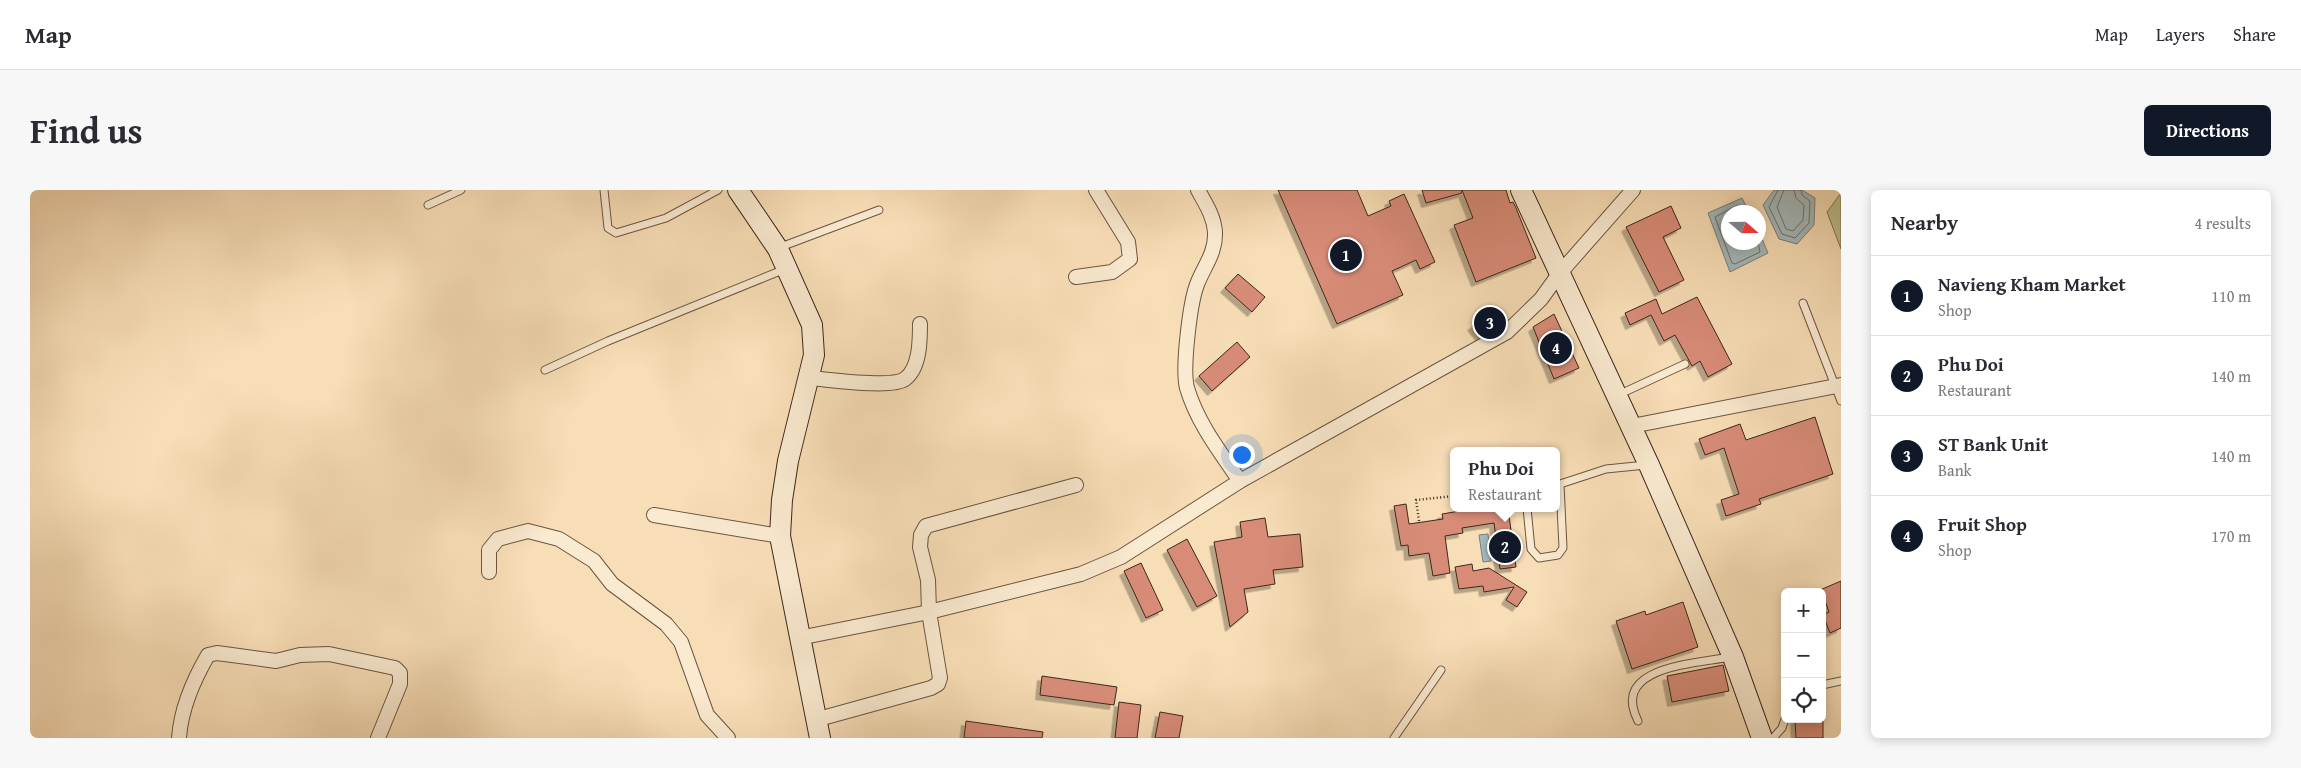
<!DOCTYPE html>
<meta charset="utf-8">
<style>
:root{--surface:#fff;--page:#f7f7f7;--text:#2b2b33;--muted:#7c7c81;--line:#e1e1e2;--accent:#111827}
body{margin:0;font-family:"Gentium Book Plus",serif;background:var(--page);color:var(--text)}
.controls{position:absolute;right:15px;bottom:15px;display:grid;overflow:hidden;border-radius:8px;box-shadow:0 2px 12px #0003}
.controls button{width:45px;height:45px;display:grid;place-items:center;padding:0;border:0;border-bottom:1px solid var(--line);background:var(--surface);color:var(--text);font:25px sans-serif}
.compass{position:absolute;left:1691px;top:15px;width:45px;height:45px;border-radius:50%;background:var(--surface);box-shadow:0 2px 12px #0003;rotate:110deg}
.you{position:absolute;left:1211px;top:264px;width:18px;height:18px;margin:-12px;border:4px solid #fff;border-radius:50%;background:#1a73e8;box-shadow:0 0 0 8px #1a73e833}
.badge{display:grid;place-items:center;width:32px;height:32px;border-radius:50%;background:var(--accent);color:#fff;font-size:16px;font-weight:700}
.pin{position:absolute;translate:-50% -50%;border:2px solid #fff;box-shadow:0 1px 5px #0006}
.popup{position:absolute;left:1420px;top:257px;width:110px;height:65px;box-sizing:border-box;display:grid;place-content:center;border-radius:8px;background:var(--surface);filter:drop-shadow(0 1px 4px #0005);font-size:16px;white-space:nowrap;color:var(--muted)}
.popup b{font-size:19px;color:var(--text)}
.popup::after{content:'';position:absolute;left:50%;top:100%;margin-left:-10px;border:10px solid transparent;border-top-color:var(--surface)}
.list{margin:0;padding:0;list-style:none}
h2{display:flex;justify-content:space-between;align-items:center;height:65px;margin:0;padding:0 20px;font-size:21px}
h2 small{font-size:16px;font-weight:400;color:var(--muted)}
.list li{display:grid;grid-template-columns:32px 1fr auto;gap:15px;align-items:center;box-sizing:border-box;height:80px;padding:0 20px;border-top:1px solid var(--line)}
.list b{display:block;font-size:19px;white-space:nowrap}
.list p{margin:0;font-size:16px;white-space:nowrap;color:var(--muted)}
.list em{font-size:16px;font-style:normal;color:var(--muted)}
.icon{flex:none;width:28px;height:28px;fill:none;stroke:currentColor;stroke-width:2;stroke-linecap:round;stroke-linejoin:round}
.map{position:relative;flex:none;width:1811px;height:548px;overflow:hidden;border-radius:8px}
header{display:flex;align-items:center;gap:30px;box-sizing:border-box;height:70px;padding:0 25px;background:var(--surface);border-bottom:1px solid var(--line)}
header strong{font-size:24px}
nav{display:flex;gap:28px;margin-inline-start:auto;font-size:18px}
.intro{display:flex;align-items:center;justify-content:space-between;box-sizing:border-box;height:120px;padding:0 30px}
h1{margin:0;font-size:35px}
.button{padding:12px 22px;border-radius:8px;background:var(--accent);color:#fff;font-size:18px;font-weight:700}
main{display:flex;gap:30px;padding:0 30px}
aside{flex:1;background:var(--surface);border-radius:8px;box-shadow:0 2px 12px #0003}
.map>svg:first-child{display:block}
</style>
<header>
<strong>Map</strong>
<nav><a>Map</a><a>Layers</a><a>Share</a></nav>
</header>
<div class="intro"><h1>Find us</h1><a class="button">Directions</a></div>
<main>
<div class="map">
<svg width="1811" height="548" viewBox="0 0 1811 548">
<defs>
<filter id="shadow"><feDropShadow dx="-4.5" dy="4.5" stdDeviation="0" flood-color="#0004"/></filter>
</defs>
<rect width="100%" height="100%" fill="#f8deb7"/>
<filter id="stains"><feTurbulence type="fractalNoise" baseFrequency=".004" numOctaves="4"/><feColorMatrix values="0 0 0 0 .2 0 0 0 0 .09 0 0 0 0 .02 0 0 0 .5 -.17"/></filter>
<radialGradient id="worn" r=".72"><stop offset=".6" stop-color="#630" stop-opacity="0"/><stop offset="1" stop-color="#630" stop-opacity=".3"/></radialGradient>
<!-- green -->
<path fill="#bec18e" stroke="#7d7454" d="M 1811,3 L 1811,59 L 1797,22 Z"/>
<!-- water -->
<g fill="#a4b9bb" stroke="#7a7f7b">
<path d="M 1744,0 L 1772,0 L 1785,8 L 1784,35 L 1767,54 L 1749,49 L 1733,15 Z"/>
<path d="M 1712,8 L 1719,22 L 1698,22 L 1698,52 L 1728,52 L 1729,42 L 1738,63 L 1700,82 L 1678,23 Z"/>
<path d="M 1458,344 L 1461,371 L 1453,372 L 1449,345 Z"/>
</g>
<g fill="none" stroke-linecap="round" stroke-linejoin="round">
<!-- shore -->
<g stroke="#70706a" stroke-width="1">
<path d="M 1748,0 L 1739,17 L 1752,44 L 1765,48 L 1779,33 L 1780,11 L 1772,5 L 1771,0"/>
<path d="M 1754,0 L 1747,17 L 1756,39 L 1763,41 L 1773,30 L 1774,15 L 1766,8 L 1764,0"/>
<path d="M 1714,22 L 1708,15 L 1685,27 L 1702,73 L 1705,74 L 1730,62 L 1728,52"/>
</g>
</g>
<!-- building -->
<g fill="#d88c78" stroke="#3c271a" filter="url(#shadow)">
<path d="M 1248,0 L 1327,0 L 1338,26 L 1361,16 L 1359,11 L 1374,4 L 1405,72 L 1390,79 L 1386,70 L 1362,81 L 1373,105 L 1307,134 Z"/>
<path d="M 1392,0 L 1432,0 L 1432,3 L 1396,13 Z"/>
<path d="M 1432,0 L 1476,0 L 1480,13 L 1483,12 L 1486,18 L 1506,68 L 1446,92 L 1424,35 L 1443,28 Z"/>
<path d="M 1641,16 L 1651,38 L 1633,47 L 1654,90 L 1629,102 L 1596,37 Z"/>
<path d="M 1208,84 L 1235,107 L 1222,122 L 1195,98 Z"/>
<path d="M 1667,107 L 1702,174 L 1678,187 L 1670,171 L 1662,176 L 1645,145 L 1634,151 L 1621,125 L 1600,135 L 1595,123 L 1626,109 L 1632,124 Z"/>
<path d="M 1465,121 L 1472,132 L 1451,147 L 1442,136 Z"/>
<path d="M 1524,124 L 1549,178 L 1524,189 L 1503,137 Z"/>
<path d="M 1207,152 L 1220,167 L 1182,201 L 1169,186 Z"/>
<path d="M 1785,227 L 1803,284 L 1729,309 L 1731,314 L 1696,326 L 1691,310 L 1709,304 L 1694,258 L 1675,265 L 1669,249 L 1710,234 L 1716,250 Z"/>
<path d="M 1376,314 L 1379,334 L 1413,329 L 1412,324 L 1430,321 L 1429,318 L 1478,318 L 1486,377 L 1470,379 L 1464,333 L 1432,338 L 1433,343 L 1415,346 L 1420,383 L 1403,386 L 1399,363 L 1379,366 L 1378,355 L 1371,356 L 1364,316 Z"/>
<path d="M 1235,328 L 1238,347 L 1270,344 L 1273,377 L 1243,380 L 1245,394 L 1214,399 L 1218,422 L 1200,437 L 1184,352 L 1212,347 L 1210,332 Z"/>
<path d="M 1157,349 L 1187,406 L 1167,417 L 1137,360 Z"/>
<path d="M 1111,373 L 1133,420 L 1116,428 L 1094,381 Z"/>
<path d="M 1442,374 L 1443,381 L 1459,378 L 1497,402 L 1487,417 L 1476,410 L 1484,397 L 1454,402 L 1453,396 L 1429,399 L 1425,377 Z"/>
<path d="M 1811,391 L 1811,438 L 1800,443 L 1793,425 L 1799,422 L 1792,402 L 1790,400 Z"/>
<path d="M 1653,412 L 1668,457 L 1602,479 L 1586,431 L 1615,421 L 1616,425 Z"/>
<path d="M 1693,475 L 1699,501 L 1642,512 L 1637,486 Z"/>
<path d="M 1012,486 L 1087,497 L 1084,515 L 1010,505 Z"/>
<path d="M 1089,512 L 1111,515 L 1107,548 L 1085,548 Z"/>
<path d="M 1130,522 L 1153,526 L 1149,548 L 1125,548 Z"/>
<path d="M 1765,529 L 1793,529 L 1793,548 L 1766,548 Z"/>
<path d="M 936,531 L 1013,542 L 1012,548 L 934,548 Z"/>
</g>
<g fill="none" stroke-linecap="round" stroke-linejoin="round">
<!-- lane casing -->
<g stroke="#6b5541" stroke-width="9">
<g id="lane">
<path d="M 574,0 L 578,38 L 586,43 L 636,28 L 688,0"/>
<path d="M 398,15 L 431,0"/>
<path d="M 748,58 L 849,20"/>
<path d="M 1773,113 L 1811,211"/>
<path d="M 515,180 L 578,151 L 755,79"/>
<path d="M 1588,205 L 1655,174"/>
<path d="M 1527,295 L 1576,279 L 1616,275"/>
<path d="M 1497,318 L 1501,359 L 1509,368 L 1528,365 L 1533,358 L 1530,295"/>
<path d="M 1792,495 L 1811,491"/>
<path d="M 1608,531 C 1580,476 1665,474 1700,467"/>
<path d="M 1364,548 L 1411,480"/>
<path d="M 1743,548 L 1752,538 L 1755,529"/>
</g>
</g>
<!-- street casing -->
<g stroke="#6b5541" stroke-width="16">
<g id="street">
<path d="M 1168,0 C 1175,13 1184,26 1185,42 C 1186,62 1175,75 1168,92 C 1160,110 1152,179 1157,198 C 1167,232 1190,262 1210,291"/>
<path d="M 1046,87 L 1082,82 L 1100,69 L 1098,52 L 1066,0"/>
<path d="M 778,188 C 797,189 861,199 875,189 C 890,178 890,150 890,134"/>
<path d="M 1602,236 L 1811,195"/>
<path d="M 624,325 L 750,346"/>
<path d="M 459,382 L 459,360 L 468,349 L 498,341 L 529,349 L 564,371 L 582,394 L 636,434 L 651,452 L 677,525 L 698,548"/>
<path d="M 769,448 L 899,422 L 1051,384 L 1091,367 L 1210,291 L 1477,142 L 1511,109 L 1529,84 L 1603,0"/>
<path d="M 785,530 L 901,498 L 908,494 L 910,488 L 899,422 L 898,390 L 890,357 L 891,345 L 896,336 L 1046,295"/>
<path d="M 149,548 C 151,519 164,489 178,465 L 187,463 L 246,471 L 270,465 L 299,464 L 365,478 L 370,483 L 370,494 L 348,548"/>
</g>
</g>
<!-- secondary casing -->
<g stroke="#3c271a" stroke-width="22">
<g id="secondary">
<path d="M 708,0 L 748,59 L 782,135 L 784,165 L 758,271 L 752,310 L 750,346 L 790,548"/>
<path d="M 1491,0 L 1619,275 L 1703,467 L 1732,548"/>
</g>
</g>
<!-- path -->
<path stroke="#3c271a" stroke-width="2.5" stroke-dasharray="1 2.5" stroke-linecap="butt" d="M 1389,331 L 1386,310 L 1424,306"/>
<!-- lane -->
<use href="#lane" stroke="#faead0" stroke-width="7"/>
<!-- street -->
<use href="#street" stroke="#faead0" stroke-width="14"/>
<!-- secondary -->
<use href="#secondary" stroke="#faead0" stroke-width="20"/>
</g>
<rect width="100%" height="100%" filter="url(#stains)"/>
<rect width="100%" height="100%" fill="url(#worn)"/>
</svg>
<div class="controls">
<button>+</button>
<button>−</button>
<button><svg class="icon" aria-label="locate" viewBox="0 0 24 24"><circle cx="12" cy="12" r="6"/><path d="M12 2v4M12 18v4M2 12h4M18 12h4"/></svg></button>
</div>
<svg class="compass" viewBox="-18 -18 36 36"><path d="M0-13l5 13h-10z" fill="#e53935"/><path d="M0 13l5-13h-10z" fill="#7c7c81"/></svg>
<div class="you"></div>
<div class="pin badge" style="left:1316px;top:65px">1</div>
<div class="pin badge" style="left:1475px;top:357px">2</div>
<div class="popup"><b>Phu Doi</b>Restaurant</div>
<div class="pin badge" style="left:1460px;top:133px">3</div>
<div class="pin badge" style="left:1526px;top:158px">4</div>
</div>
<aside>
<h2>Nearby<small>4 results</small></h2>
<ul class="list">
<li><span class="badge">1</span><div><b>Navieng Kham Market</b><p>Shop</p></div><em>110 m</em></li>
<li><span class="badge">2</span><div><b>Phu Doi</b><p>Restaurant</p></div><em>140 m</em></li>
<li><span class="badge">3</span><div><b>ST Bank Unit</b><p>Bank</p></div><em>140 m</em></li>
<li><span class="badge">4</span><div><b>Fruit Shop</b><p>Shop</p></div><em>170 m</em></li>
</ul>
</aside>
</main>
